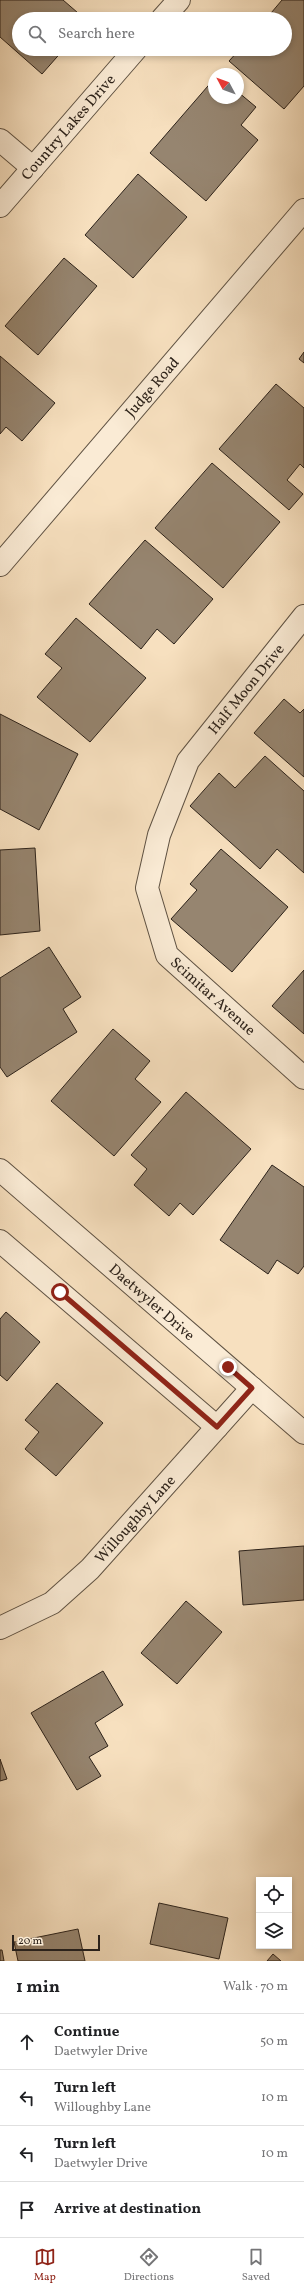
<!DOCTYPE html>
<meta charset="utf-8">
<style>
:root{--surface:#fff;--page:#f2f2f2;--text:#202124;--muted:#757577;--line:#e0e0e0;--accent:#8f2418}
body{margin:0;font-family:Vollkorn,serif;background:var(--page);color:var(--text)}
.controls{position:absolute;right:12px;bottom:12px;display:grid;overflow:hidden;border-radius:0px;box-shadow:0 2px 6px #0003}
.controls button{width:36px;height:36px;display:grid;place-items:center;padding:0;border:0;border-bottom:1px solid var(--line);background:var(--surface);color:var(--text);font:20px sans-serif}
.compass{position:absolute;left:208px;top:68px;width:36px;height:36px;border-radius:50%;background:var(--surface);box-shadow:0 2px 6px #0003;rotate:311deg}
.scale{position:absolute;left:12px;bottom:10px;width:88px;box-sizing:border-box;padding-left:4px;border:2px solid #2c221a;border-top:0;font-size:11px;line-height:14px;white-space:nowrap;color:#2c221a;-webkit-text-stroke:3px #faebd5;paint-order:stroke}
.stop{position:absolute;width:12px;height:12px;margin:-9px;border:3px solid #8f2418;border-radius:50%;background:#fff}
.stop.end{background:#8f2418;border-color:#fff;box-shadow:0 1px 4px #0008}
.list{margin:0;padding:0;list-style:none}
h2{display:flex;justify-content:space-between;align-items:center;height:52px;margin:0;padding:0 16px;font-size:17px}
h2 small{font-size:13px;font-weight:400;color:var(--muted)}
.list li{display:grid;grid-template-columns:26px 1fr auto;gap:12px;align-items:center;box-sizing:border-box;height:56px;padding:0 16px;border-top:1px solid var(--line)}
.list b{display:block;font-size:15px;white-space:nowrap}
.list p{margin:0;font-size:13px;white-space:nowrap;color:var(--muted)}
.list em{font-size:13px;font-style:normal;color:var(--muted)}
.icon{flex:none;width:22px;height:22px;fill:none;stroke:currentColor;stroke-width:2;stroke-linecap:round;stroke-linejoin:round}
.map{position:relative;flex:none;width:304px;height:1961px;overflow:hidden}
.search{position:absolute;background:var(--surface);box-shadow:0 2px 6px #0003;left:12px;right:12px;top:12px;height:44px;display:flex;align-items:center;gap:10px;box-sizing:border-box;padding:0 14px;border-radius:22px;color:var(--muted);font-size:15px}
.sheet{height:276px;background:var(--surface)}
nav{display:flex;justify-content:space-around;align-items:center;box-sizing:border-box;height:56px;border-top:1px solid var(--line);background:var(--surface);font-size:11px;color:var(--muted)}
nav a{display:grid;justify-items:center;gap:2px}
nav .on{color:var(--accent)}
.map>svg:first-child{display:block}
</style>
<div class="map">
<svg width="304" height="1961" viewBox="0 0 304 1961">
<rect width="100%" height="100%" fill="#f7e0bf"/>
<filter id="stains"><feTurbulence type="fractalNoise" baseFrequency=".005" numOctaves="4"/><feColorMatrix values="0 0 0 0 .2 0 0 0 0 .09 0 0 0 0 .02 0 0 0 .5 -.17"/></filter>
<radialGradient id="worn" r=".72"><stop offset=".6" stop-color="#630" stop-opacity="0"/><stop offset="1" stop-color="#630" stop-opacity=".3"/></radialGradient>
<!-- building -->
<g fill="#968570" stroke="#2c221a">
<path d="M 0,0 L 63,0 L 85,19 L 19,19 L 19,49 L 64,49 L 42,74 L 0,37 Z"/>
<path d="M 282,0 L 304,0 L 304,86 L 284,109 L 229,61 L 240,49 L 285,49 L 285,19 L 266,19 Z"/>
<path d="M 214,79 L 214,98 L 238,98 L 238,92 L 256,107 L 241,125 L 258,140 L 206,201 L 150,153 Z"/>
<path d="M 138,174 L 187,217 L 133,278 L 85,235 Z"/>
<path d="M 64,258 L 97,286 L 38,355 L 5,326 Z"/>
<path d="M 304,352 L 304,363 L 299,359 Z"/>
<path d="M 0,356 L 55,403 L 22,441 L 6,427 L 0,434 Z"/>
<path d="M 276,384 L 304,408 L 304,468 L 300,464 L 287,480 L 303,494 L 289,510 L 219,449 Z"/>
<path d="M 212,463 L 280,522 L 223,588 L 155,528 Z"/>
<path d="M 145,540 L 213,599 L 174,644 L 157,629 L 141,649 L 89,604 Z"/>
<path d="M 76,618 L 146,678 L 90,742 L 37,697 L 62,668 L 45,654 Z"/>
<path d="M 284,699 L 300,713 L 304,709 L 304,777 L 254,733 Z"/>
<path d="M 0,714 L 78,754 L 39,830 L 0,809 Z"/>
<path d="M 265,756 L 304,791 L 304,873 L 277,849 L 260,869 L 190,806 L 219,773 L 235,788 Z"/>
<path d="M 35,848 L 40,931 L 0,935 L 0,850 Z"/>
<path d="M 221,849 L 288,907 L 232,972 L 171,919 L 197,890 L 190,884 Z"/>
<path d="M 49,947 L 81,997 L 63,1009 L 77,1032 L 7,1077 L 0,1067 L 0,978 Z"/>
<path d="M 304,970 L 304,1034 L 272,1006 Z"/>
<path d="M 113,1029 L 150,1061 L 135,1079 L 161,1102 L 114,1156 L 51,1101 Z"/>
<path d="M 186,1092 L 251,1149 L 193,1215 L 180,1203 L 169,1216 L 134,1185 L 147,1169 L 131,1155 Z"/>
<path d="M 272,1165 L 304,1187 L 304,1266 L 298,1274 L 277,1260 L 268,1274 L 220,1240 Z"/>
<path d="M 6,1312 L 40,1342 L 7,1381 L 0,1375 L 0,1319 Z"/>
<path d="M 57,1383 L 103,1423 L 56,1476 L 25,1449 L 39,1432 L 25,1420 Z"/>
<path d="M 304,1546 L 304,1600 L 243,1605 L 239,1551 Z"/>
<path d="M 186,1601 L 222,1632 L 177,1684 L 141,1653 Z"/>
<path d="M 103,1671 L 123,1705 L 95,1723 L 108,1746 L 89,1757 L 101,1776 L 77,1790 L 31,1713 Z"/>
<path d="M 0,1759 L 7,1779 L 0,1781 Z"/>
<path d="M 159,1903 L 228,1918 L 219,1959 L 150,1944 Z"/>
<path d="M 78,1929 L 85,1961 L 18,1961 L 14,1942 Z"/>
<path d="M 0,1950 L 2,1950 L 4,1961 L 0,1961 Z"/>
<path d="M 273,1954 L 281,1961 L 267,1961 Z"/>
</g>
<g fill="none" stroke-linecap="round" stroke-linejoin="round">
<!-- minor casing -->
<g stroke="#5f5243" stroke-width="24">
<g id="minor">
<path d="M 162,19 L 179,0"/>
<path d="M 0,140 L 33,168"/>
<path d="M 0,206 L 136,49"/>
<path d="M 304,616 L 188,761 L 159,835 L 147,888 L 167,955 L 304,1078"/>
<path d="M 0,1241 L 217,1427"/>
<path d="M 0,1628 L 52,1603 L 90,1569 L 252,1388"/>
</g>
</g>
<!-- tertiary casing -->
<g stroke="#5f5243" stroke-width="24">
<g id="tertiary">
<path d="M 0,565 L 304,210"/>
<path d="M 0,1170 L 304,1433"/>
</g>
</g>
<!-- minor -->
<use href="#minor" stroke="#faebd5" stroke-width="22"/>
<!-- tertiary -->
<use href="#tertiary" stroke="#faebd5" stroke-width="22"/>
</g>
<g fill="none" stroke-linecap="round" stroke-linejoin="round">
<!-- route -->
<path stroke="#8f2418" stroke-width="5" d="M 60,1292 L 217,1427 L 252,1388 L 228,1367"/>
</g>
<g text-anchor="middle" stroke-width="3.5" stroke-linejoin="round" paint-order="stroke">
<!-- street labels -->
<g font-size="15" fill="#2c221a" stroke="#faebd5">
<text transform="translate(68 127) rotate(-49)" y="5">Country Lakes Drive</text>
<text transform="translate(152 387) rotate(-49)" y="5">Judge Road</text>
<text transform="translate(246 689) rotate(-51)" y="5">Half Moon Drive</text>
<text transform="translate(213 996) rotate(42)" y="5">Scimitar Avenue</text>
<text transform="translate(152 1302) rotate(41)" y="5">Daetwyler Drive</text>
<text transform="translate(135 1519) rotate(-48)" y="5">Willoughby Lane</text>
</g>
</g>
<rect width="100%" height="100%" filter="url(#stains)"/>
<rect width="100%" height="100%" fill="url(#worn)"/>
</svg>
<div class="controls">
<button><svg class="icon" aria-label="locate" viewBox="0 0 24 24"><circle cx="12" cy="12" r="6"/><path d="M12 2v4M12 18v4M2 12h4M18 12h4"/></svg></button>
<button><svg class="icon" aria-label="layers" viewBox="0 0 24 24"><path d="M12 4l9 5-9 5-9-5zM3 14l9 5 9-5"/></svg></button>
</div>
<svg class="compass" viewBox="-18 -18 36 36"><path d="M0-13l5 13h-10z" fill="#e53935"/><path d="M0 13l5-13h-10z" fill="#757577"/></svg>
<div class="scale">20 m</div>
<div class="stop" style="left:60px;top:1292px"></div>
<div class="stop end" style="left:228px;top:1367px"></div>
<div class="search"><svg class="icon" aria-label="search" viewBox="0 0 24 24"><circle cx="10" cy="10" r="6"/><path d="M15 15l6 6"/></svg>Search here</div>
</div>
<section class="sheet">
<h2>1 min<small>Walk · 70 m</small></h2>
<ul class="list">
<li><svg class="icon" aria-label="ahead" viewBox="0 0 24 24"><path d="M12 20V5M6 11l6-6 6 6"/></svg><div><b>Continue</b><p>Daetwyler Drive</p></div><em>50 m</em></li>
<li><svg class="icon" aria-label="left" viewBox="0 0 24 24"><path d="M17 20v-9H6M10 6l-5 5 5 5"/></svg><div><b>Turn left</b><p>Willoughby Lane</p></div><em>10 m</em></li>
<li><svg class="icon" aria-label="left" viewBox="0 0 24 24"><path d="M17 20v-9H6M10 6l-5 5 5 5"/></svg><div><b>Turn left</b><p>Daetwyler Drive</p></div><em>10 m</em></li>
<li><svg class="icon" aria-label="arrive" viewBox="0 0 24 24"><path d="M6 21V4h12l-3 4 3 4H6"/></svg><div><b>Arrive at destination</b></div></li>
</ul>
</section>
<nav>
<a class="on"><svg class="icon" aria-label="map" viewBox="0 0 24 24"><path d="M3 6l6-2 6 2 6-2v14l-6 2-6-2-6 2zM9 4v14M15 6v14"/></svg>Map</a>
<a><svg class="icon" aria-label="directions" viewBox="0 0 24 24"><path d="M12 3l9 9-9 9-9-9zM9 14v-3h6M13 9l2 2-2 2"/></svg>Directions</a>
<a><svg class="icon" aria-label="saved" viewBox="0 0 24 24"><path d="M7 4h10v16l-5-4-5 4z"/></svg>Saved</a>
</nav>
